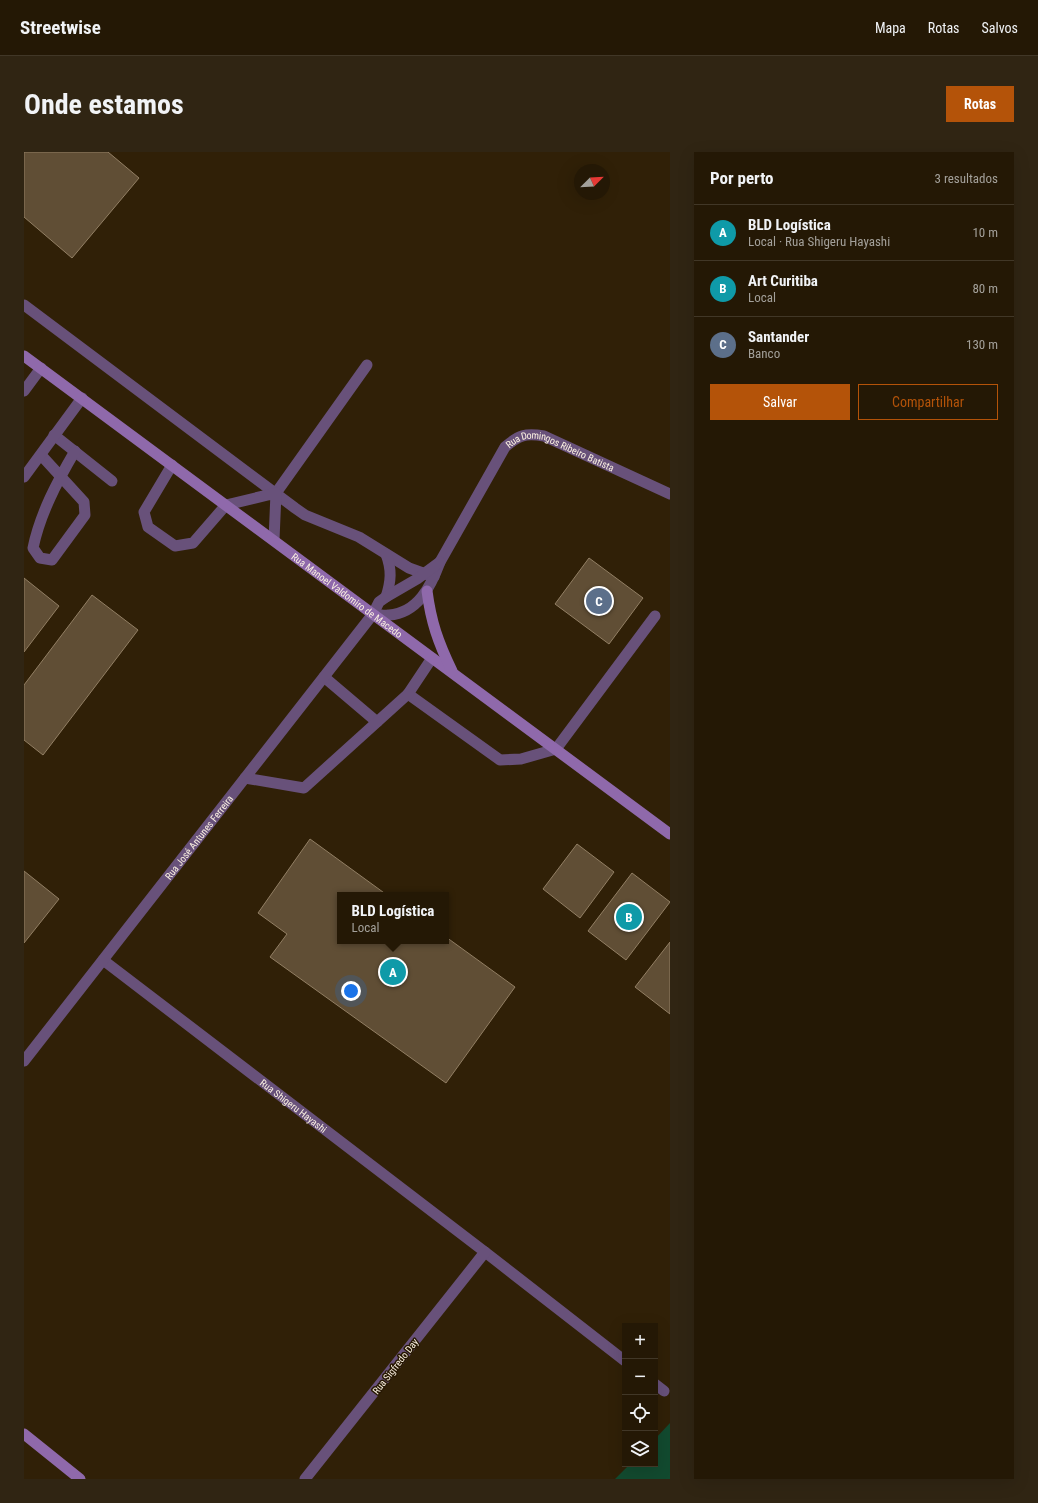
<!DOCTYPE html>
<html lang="pt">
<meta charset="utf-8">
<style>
:root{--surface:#241805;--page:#302513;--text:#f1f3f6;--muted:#a3a09a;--line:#413727;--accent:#b45309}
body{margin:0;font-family:"Roboto Condensed",sans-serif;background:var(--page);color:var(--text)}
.controls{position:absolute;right:12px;bottom:12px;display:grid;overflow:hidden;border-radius:0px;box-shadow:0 4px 16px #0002}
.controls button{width:36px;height:36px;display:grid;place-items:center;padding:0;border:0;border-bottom:1px solid var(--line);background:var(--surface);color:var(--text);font:20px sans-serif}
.compass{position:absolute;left:550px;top:12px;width:36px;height:36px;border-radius:50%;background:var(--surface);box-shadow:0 4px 16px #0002;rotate:66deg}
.you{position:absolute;left:327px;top:839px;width:14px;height:14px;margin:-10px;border:3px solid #fff;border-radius:50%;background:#1a73e8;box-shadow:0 0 0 6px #1a73e833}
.badge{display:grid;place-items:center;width:26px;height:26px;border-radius:50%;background:var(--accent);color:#fff;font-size:13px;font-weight:700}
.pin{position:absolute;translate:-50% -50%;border:2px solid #fff;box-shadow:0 1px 4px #0006}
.popup{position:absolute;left:313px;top:740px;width:112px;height:52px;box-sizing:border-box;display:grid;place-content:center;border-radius:0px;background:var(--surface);filter:drop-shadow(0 1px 3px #0005);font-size:13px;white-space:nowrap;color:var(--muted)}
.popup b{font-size:15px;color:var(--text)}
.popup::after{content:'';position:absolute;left:50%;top:100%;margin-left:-8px;border:8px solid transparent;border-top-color:var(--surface)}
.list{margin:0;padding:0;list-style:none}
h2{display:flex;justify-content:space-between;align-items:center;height:52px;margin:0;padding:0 16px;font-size:17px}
h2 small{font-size:13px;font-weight:400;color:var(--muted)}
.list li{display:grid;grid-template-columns:26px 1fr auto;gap:12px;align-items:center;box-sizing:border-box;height:56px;padding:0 16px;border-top:1px solid var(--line)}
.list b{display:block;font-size:15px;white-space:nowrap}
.list p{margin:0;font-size:13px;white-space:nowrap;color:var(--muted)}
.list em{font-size:13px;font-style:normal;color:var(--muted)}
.actions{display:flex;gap:8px;padding:12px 16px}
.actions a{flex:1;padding:9px 0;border:1px solid var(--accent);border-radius:0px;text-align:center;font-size:14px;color:var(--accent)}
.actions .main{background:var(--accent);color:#fff}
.icon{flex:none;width:22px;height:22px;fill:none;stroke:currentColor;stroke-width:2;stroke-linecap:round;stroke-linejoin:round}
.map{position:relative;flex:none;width:646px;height:1327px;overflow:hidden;border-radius:0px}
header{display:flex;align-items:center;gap:24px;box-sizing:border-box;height:56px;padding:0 20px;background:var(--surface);border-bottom:1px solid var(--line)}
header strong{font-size:19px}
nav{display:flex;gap:22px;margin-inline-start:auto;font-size:14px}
.intro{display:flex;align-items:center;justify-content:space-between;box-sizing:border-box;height:96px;padding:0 24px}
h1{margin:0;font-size:28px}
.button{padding:10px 18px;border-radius:0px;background:var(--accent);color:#fff;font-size:14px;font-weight:700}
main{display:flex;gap:24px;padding:0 24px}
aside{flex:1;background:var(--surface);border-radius:0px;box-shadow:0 4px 16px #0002}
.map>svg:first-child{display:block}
</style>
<header>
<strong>Streetwise</strong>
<nav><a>Mapa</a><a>Rotas</a><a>Salvos</a></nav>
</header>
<div class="intro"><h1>Onde estamos</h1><a class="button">Rotas</a></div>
<main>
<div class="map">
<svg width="646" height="1327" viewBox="0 0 646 1327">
<rect width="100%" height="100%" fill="#302007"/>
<!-- green -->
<path fill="#124a2f" d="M 646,1271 L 646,1327 L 591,1327 L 606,1312 L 631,1312 L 631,1287 Z"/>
<!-- building -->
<g fill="#604e35" stroke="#927f64">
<path d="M 0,0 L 84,0 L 115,26 L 48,106 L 0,65 Z"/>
<path d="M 565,406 L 619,446 L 585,492 L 531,452 Z"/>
<path d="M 0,426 L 35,454 L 0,500 Z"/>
<path d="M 68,443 L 114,478 L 19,603 L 0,588 L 0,533 Z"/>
<path d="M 286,687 L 363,743 L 316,743 L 316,789 L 422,789 L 422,785 L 491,835 L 422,931 L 246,805 L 263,782 L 234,761 Z"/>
<path d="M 553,692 L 590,720 L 556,766 L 519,737 Z"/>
<path d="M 0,719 L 35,747 L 0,791 Z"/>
<path d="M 608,721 L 646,750 L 602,808 L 564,779 Z"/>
<path d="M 646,790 L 646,862 L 611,835 Z"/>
</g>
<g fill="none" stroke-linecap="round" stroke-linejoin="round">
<!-- service -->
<g stroke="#68517a" stroke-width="11">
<path d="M 0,239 L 17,216"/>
<path d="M 30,283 L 88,329"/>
<path d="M 17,303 L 60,350 L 61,363 L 28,408 L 16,406 L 9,396 C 16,362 33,330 51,299"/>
<path d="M 148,313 L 120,360 L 124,375 L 151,394 L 169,391 L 202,353"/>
<path d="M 0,325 L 58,246"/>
<path d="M 252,341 L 343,213"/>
<path d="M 300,525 L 353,570"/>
<path d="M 384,542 L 476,608 L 497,607 L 532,597 L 631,464"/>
<path d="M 221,626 L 280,636 L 384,542 L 408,506"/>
<path d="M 461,1100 L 601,1209"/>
<path d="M 631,1232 L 640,1239"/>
</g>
<!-- minor -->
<g stroke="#68517a" stroke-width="11">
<path d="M 0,153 L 271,356 L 281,363 L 335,385 L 385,416 L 410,425"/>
<path d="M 202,353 L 252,341 L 250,388"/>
<path d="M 362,445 C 367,429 368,418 362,402"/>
<path id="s1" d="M 349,462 C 354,462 360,464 365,463 C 394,461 407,434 416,410 L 481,295 C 495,283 501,281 520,284 L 646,342"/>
<path id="s2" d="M 79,808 L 461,1100 L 281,1327"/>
<path id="s3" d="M 0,909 L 349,462 L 355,450 L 362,445 L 393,427 L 416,410"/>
</g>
<!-- secondary -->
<g stroke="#8f69ab" stroke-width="11">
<path id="s4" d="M 0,204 L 646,682"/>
<path d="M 403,439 C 407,470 414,490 428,519"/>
<path d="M 0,1282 L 56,1327"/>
</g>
</g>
<g text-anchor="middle" stroke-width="3" stroke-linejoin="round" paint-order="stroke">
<!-- street labels -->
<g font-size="10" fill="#faf0e1" stroke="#261700">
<text dy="4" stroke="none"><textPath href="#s1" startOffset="287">Rua Domingos Ribeiro Batista</textPath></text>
<text dy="4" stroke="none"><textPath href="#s4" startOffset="402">Rua Manoel Valdomiro de Macedo</textPath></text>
<text dy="4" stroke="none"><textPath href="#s3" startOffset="284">Rua José Antunes Ferreira</textPath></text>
<text dy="4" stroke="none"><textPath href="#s2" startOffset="240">Rua Shigeru Hayashi</textPath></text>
<text transform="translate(371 1214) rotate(-52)" y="4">Rua Sigfredo Day</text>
</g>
</g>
</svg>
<div class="controls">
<button>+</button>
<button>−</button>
<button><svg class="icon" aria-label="locate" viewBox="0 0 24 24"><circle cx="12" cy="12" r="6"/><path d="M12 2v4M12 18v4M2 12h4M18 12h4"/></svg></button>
<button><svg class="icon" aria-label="layers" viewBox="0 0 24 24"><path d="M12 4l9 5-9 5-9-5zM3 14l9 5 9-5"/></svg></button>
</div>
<svg class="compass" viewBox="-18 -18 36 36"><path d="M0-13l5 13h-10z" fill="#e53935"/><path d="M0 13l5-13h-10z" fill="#a3a09a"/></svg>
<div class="you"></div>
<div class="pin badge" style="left:369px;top:820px;background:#0f9aa8">A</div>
<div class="popup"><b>BLD Logística</b>Local</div>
<div class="pin badge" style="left:605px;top:765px;background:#0f9aa8">B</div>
<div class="pin badge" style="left:575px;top:449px;background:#5c6f8a">C</div>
</div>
<aside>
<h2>Por perto<small>3 resultados</small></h2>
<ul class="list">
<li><span class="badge" style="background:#0f9aa8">A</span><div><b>BLD Logística</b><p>Local · Rua Shigeru Hayashi</p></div><em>10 m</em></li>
<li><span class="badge" style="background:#0f9aa8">B</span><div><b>Art Curitiba</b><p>Local</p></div><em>80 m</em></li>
<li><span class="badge" style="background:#5c6f8a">C</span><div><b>Santander</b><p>Banco</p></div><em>130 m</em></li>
</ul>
<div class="actions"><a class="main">Salvar</a><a>Compartilhar</a></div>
</aside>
</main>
